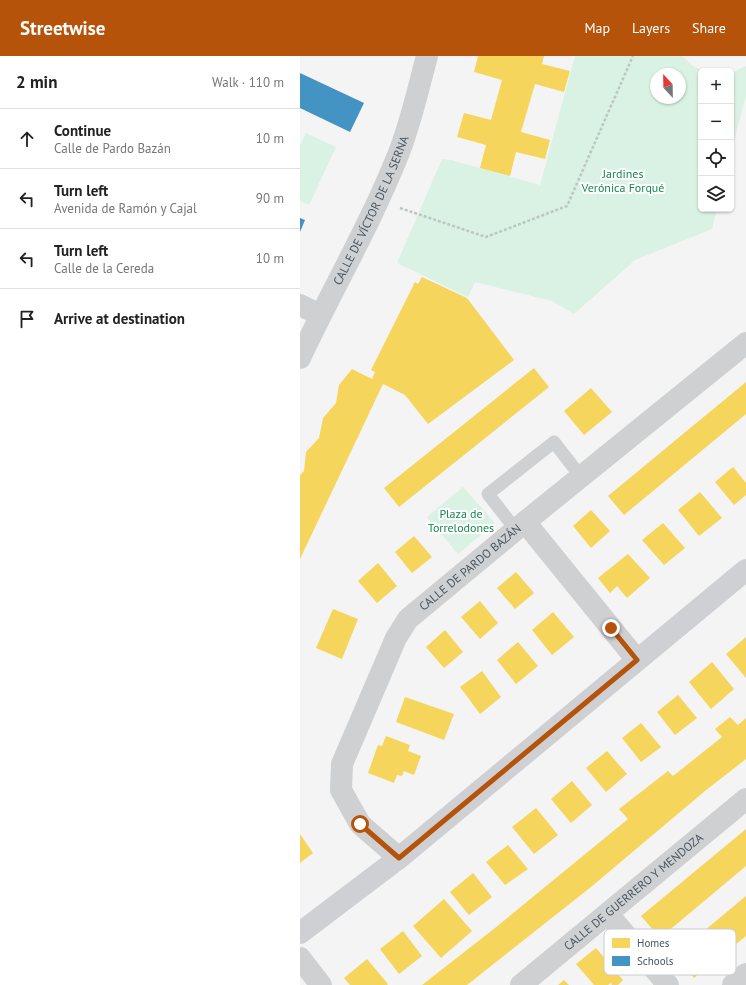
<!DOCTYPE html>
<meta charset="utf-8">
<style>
:root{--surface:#fff;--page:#f6f6f6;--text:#222;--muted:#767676;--line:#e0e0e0;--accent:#b45309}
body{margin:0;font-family:"PT Sans",sans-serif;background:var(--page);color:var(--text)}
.controls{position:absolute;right:12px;top:12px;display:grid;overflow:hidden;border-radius:6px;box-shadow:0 1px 3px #0004}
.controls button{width:36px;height:36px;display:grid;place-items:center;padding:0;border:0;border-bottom:1px solid var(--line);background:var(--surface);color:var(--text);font:20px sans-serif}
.compass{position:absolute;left:350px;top:12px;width:36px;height:36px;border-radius:50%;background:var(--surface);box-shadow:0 1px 3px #0004;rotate:338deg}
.stop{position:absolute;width:12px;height:12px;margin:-9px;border:3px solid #b45309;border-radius:50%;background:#fff}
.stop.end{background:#b45309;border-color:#fff;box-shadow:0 1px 4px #0008}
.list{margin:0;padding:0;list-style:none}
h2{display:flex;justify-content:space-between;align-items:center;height:52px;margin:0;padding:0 16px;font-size:17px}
h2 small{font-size:13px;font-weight:400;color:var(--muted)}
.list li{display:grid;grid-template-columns:26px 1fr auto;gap:12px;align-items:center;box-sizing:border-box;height:60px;padding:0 16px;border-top:1px solid var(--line)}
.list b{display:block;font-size:15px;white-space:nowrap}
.list p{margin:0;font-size:13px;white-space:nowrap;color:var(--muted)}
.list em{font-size:13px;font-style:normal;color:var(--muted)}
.icon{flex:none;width:22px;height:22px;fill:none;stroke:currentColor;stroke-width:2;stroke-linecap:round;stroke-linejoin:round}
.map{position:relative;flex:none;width:446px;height:929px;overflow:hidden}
header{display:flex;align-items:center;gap:24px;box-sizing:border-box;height:56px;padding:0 20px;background:var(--accent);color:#fff}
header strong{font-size:19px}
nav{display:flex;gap:22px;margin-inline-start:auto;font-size:14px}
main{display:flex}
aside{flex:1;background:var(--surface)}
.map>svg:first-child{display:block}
</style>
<header>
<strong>Streetwise</strong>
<nav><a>Map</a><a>Layers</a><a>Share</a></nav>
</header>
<main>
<aside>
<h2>2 min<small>Walk · 110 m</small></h2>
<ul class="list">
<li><svg class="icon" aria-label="ahead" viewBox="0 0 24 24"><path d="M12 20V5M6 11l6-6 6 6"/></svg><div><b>Continue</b><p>Calle de Pardo Bazán</p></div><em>10 m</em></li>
<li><svg class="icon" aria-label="left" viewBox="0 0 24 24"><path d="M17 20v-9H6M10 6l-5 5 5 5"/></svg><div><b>Turn left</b><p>Avenida de Ramón y Cajal</p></div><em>90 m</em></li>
<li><svg class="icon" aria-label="left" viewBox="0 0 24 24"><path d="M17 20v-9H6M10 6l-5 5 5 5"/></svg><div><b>Turn left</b><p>Calle de la Cereda</p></div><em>10 m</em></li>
<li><svg class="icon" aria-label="arrive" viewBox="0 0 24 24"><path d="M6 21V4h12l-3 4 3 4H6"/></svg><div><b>Arrive at destination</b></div></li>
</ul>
</aside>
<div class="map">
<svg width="446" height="929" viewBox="0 0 446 929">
<rect width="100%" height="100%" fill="#f4f4f4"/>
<!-- green -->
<g fill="#d9f2e3" fill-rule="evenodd">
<path d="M 275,0 L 382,0 L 393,10 L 404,15 L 401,15 L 401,153 L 417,153 L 412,173 L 335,204 L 274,258 L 252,245 L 175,226 L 168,241 L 97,207 L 142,103 L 151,104 L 240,129 ZM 356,18 L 380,18 L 380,42 L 356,42 Z"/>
<path d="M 446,10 L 446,39 L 431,97 L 431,17 Z"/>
<path d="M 6,77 L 36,91 L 9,149 L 0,145 L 0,89 Z"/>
<path d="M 163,431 L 195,467 L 158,498 L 127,461 Z"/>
</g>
<!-- homes -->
<g fill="#f6d55c">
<path d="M 178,0 L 244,0 L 242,8 L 270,15 L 264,36 L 235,28 L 221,76 L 250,84 L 245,103 L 216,96 L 210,120 L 180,112 L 186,89 L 157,81 L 164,57 L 191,64 L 202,24 L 174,16 Z"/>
<path d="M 122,221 L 167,242 L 214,304 L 128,368 L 105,339 L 83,328 L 0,503 L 0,419 L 4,415 L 6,396 L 19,382 L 23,362 L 36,347 L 39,329 L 52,313 L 72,323 L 75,316 L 71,314 L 115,226 L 118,228 Z"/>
<path d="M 234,312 L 249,331 L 99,451 L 84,432 Z"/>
<path d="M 446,326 L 446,358 L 324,459 L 308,440 Z"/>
<path d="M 291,332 L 312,356 L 284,379 L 264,355 Z"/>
<path d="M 433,411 L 446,427 L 446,439 L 434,449 L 415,426 Z"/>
<path d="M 400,436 L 422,462 L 399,480 L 378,454 Z"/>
<path d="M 291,454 L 310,475 L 291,492 L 273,470 Z"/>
<path d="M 363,467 L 385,492 L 364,509 L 342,484 Z"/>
<path d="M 114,480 L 132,501 L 112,517 L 95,496 Z"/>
<path d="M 328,498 L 350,522 L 327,542 L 317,530 L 310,537 L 298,522 Z"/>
<path d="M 78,507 L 97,530 L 77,547 L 58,525 Z"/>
<path d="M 216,516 L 234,537 L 215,553 L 197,532 Z"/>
<path d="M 180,545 L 198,567 L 180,583 L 161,561 Z"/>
<path d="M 33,553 L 58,563 L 42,603 L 16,592 Z"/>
<path d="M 253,556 L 274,581 L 252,599 L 232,574 Z"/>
<path d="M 145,574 L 163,596 L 144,612 L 126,591 Z"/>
<path d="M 446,581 L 446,622 L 426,598 Z"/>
<path d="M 218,586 L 238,610 L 216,628 L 197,604 Z"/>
<path d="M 412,606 L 434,633 L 411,653 L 389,626 Z"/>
<path d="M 182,615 L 201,641 L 180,658 L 160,631 Z"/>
<path d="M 378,639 L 397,662 L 375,679 L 357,656 Z"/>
<path d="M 105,641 L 154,658 L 144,684 L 96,666 Z"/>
<path d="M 430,661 L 438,669 L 446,662 L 446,703 L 405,735 L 291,831 L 167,929 L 122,929 L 195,872 L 328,763 L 319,753 L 368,715 L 373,720 L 422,681 L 415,673 Z"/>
<path d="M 341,667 L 361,691 L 341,706 L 322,682 Z"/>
<path d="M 86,680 L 110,689 L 108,695 L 121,700 L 114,719 L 104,715 L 102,720 L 97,719 L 94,727 L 68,717 L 78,689 L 82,690 Z"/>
<path d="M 307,695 L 327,718 L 306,736 L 286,712 Z"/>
<path d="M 272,725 L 292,749 L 271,767 L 251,743 Z"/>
<path d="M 236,752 L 258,779 L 234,798 L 212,771 Z"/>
<path d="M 446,773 L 446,810 L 360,882 L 341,860 Z"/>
<path d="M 0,778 L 13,797 L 0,807 Z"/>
<path d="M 208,789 L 228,813 L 205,829 L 186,806 Z"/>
<path d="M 173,817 L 192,841 L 169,859 L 150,836 Z"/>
<path d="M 446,840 L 446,880 L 394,922 L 375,899 Z"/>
<path d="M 144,843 L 172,875 L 141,902 L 113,870 Z"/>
<path d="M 103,875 L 122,900 L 99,918 L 80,893 Z"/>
<path d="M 296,892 L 323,924 L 318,929 L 312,929 L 311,927 L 308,929 L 294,929 L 276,908 Z"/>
<path d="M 67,903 L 88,928 L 87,929 L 50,929 L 44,922 Z"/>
<path d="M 264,924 L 269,929 L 258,929 Z"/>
</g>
<!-- schools -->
<g fill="#4393c3">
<path d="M 0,17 L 64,47 L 50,76 L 0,52 Z"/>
<path d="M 0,162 L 5,164 L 0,176 Z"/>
</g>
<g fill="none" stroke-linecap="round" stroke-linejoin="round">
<!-- path -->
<path stroke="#bcc7c4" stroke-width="2.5" stroke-dasharray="3 2" stroke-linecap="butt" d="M 100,152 L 186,181 L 267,150 L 333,0"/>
<!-- service -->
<path stroke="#ced0d2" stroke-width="13" d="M 216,474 L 188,438 L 254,386 L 281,421"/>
<!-- minor -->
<g stroke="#ced0d2" stroke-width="22">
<path d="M 0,249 L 20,259"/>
<path id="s1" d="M 0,302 C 32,234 70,169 98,99 C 111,67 118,33 127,0"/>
<path d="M 225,466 L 337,604"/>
<path id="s2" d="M 99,802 L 60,768 L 41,734 L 42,708 L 96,582 L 108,563 L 225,466 L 446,287"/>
<path d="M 308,858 L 368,929"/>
<path d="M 0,902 L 21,929"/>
<path id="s3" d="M 221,929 L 446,743"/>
<path d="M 433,929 L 446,918"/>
</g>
<!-- secondary -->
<path stroke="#ced0d4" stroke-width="22" d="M 0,877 L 99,802 L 446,514"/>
</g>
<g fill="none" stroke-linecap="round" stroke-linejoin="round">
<!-- route -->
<path stroke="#b45309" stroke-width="5" d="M 60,768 L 99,802 L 337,604 L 311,572"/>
</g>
<g text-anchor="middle" stroke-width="4" stroke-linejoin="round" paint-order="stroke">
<!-- park labels -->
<g font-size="12" fill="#17864f" stroke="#fff">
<text x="323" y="122">Jardines<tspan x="323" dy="14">Verónica Forqué</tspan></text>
<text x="161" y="462">Plaza de<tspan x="161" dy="14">Torrelodones</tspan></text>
</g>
<!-- street labels -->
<g font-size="12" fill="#4a5661" stroke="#fff">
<text dy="4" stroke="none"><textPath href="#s1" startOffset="164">CALLE DE VÍCTOR DE LA SERNA</textPath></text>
<text dy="4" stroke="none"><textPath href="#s2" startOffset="357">CALLE DE PARDO BAZÁN</textPath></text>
<text dy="4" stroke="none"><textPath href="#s3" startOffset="146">CALLE DE GUERRERO Y MENDOZA</textPath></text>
</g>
</g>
<!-- legend -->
<rect x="304" y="873" width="132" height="46" rx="6" fill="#fff" stroke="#c9ccd0" stroke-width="1"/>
<rect x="312" y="882" width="18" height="10" fill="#f6d55c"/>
<rect x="312" y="900" width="18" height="10" fill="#4393c3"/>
<g font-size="11" fill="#4a5661">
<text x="337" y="891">Homes</text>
<text x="337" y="909">Schools</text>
</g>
</svg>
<div class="controls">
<button>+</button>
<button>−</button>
<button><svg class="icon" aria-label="locate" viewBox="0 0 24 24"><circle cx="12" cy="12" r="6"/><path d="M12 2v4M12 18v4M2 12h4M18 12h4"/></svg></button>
<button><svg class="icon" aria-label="layers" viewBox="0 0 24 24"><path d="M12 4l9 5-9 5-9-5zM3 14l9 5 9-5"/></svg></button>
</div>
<svg class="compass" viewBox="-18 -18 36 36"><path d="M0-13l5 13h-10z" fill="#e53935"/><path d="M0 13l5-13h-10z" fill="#767676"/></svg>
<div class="stop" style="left:60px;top:768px"></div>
<div class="stop end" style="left:311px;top:572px"></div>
</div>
</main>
